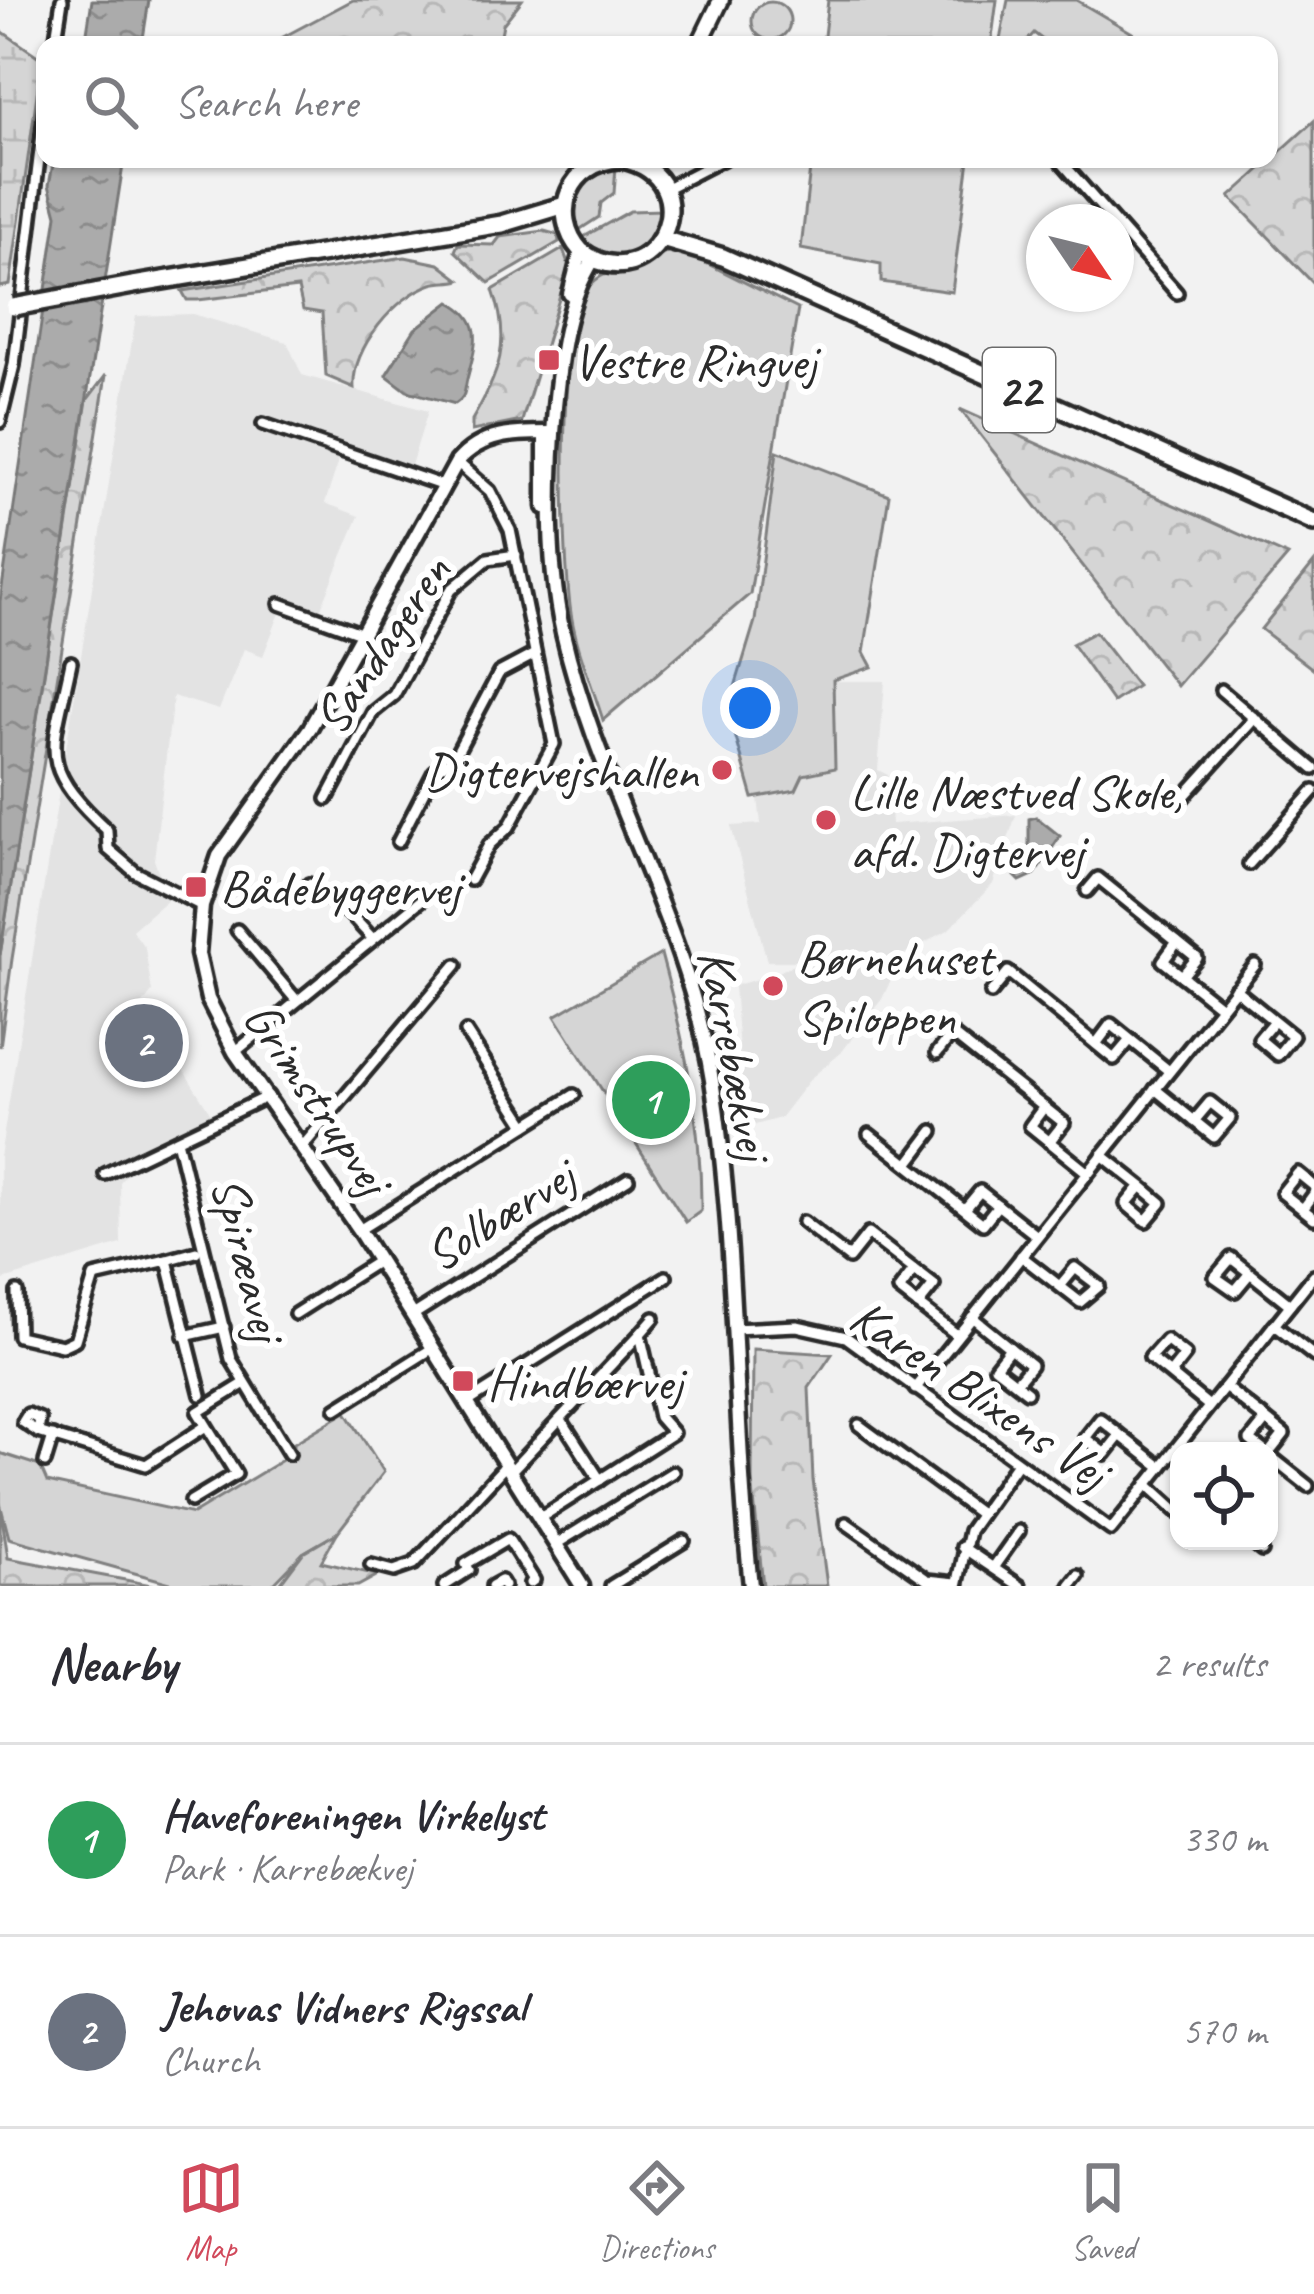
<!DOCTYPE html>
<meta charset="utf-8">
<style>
:root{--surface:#fff;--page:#f2f2f3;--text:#2b2b33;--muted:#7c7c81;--line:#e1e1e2;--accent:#d1495b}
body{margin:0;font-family:Caveat,sans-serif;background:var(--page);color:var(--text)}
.controls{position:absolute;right:36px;bottom:36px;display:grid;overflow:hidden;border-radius:24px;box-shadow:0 3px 9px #0004}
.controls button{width:108px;height:108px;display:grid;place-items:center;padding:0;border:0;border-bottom:3px solid var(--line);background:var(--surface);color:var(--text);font:60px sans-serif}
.compass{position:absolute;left:1026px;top:204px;width:108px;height:108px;border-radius:50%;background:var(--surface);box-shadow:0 3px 9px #0004;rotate:125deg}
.you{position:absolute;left:750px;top:708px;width:42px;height:42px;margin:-30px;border:9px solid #fff;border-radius:50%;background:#1a73e8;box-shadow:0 0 0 18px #1a73e833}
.badge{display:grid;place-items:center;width:78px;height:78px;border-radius:50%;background:var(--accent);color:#fff;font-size:39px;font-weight:700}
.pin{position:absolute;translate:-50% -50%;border:6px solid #fff;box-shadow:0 3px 12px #0006}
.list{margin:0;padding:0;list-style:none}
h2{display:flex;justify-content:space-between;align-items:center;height:156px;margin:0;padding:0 48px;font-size:51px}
h2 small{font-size:39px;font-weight:400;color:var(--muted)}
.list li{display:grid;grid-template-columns:78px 1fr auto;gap:36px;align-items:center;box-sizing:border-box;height:192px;padding:0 48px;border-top:3px solid var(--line)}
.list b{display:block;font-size:45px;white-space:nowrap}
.list p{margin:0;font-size:39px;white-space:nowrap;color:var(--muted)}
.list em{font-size:39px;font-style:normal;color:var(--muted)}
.icon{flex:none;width:66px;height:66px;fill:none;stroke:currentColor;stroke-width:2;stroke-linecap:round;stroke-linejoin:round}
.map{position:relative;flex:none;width:1314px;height:1586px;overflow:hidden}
.search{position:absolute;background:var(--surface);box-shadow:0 3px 9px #0004;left:36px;right:36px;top:36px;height:132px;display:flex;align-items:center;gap:30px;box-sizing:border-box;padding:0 42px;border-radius:24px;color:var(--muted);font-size:45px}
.sheet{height:540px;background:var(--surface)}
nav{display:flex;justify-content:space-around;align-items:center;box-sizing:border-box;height:168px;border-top:3px solid var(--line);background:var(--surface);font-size:33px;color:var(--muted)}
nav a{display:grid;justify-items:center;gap:6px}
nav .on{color:var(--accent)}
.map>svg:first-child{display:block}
</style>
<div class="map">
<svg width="1314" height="1586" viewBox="0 0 1314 1586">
<defs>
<pattern id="forest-crowns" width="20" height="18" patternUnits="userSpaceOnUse" patternTransform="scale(3)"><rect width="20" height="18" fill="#d5d5d5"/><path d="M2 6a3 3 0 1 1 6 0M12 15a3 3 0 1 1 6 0" fill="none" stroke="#b7b7b7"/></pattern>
<pattern id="wetland-marsh" width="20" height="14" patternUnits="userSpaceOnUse" patternTransform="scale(3)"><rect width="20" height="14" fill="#d5d5d5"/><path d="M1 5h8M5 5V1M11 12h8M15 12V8" fill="none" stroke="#b7b7b7"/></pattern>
<pattern id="water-ripples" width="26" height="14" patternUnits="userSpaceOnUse" patternTransform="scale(3)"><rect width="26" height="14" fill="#ababab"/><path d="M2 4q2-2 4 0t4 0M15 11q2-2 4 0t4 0" fill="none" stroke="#8b8b8b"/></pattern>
</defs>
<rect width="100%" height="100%" fill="#f2f2f2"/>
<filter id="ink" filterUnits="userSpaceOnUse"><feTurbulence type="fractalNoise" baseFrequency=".00833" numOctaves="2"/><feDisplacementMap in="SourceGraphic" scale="24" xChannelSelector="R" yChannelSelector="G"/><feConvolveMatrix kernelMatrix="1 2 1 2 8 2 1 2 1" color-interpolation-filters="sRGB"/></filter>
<g filter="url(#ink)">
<!-- built -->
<g fill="#e3e3e3">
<path d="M 193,314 L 287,342 L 302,375 L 428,411 L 407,478 L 340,457 L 325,503 L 359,516 L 319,613 L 285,600 L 263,656 L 244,649 L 219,710 L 173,696 L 154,860 L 169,898 L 132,930 L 145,948 L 152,992 L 142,1005 L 213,1117 L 134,1166 L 120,1182 L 121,1244 L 0,1281 L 0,1157 L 136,316 Z"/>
<path d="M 834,681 L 885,681 L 878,770 L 888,775 L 891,824 L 1016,815 L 993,884 L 948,930 L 892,961 L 767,961 L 731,826 L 761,824 L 758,798 L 797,791 L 804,776 L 835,768 Z"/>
<path d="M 898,965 L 882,999 L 841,1053 L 811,1078 L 780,1118 L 745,1128 L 734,986 L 760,978 L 773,983 L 772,976 L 790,966 Z"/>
</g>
<!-- green -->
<g fill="#d5d5d5" stroke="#808080" stroke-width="3">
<path d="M 828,0 L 997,0 L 991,45 L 823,45 Z"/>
<path d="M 1008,0 L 1076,0 L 1141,38 L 1137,45 L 1049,45 L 1034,33 L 1023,45 L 999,45 Z"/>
<circle cx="771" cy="21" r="19"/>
<path d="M 811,159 L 969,159 L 952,292 L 881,282 L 881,264 L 801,249 Z"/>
<path d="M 616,166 L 614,193 L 601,203 L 599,217 L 576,232 C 565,197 584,175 616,166 Z"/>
<path d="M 662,210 C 664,258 609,267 580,239 L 630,211 Z"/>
<path d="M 669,251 L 684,252 L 798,309 L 750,594 L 603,720 C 592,684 574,644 570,606 C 563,545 556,335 588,288 C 604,265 645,267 669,251 Z"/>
<path d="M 777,451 L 889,495 L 864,652 L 872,667 L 833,680 L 835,768 L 803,775 L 796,790 L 753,798 L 728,710 L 755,621 Z"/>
<path d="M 661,954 C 684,1039 702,1122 701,1211 L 686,1222 L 555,1016 Z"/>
<path d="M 346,1412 L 384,1472 L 337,1533 L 303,1553 L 271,1586 L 181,1586 L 9,1538 L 0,1503 L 0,1453 L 40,1466 L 47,1482 L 193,1514 L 294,1453 L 294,1443 Z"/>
</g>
<!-- forest -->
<g fill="url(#forest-crowns)" stroke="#808080" stroke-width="3">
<path d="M 353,0 L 522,0 L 503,24 L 499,45 L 268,45 Z"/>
<path d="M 1314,121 L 1314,284 L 1230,197 Z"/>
<path d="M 544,231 L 558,235 L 559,242 L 489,283 L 455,251 L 458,244 L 494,245 L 500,237 Z"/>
<path d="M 563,249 L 569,266 L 522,421 L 472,431 L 472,420 C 499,373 512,343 493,290 Z"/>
<path d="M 405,257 L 439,264 L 460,280 C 452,283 442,281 432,284 C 396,296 351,348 354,388 L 326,376 L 322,313 L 303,310 L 298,288 L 198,300 L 187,300 L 182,291 Z"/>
<path d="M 106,375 L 12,959 L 0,1047 L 0,955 L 87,400 Z"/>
<path d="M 960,409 L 1288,556 L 1177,686 Z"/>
<path d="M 1314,563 L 1314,670 L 1261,629 Z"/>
<path d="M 1095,632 L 1137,686 L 1113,702 L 1072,644 Z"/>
<path d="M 753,1349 L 832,1354 L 809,1388 L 813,1480 L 827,1586 L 763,1586 L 752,1480 Z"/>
<path d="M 0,1503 L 8,1558 L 157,1586 L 0,1586 Z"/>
<path d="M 337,1533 L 321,1562 L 378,1575 L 358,1586 L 278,1586 L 303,1553 Z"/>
</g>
<!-- wetland -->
<path fill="url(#wetland-marsh)" stroke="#808080" stroke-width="3" d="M 0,30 L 42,59 L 10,285 L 0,287 Z"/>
<!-- water -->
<g fill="url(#water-ripples)" stroke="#787878" stroke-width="3">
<path d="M 92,0 L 149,0 L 142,45 L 85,45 Z"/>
<path d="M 54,159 L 124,159 L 0,955 L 0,601 L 57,215 L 49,185 Z"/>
<path d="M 450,302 C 487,321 475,347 467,379 C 464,392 466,397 455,404 L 407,391 L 386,375 L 415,329 Z"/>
<path d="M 1036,817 L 1060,836 L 1035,874 L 1020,881 L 1015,876 L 1029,852 L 1029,819 Z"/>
</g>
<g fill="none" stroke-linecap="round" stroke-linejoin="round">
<!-- minor casing -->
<g stroke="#2b2b2b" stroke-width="18">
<g id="minor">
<path d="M 55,45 L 62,0"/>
<path d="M 1059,159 L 1177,293"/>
<path d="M 665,189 L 723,159"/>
<path d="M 0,422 L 14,365 L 45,109"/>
<path d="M 263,424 L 444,486"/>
<path d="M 457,462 L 490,491 L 510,530 L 554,744 L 509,827 L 489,845 L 470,880"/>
<path d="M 280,604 L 363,634"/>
<path d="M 71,662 C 53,751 35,763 107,830 L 108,849 L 135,872 L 202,906"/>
<path d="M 1221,690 L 1314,769"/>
<path d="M 327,799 L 373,712 L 394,695 L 451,590 L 488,559 L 516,555"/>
<path d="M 1180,801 L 1255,718"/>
<path d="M 398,842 L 434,772 L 455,756 L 499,673 L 533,655"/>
<path d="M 1249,864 L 1314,791"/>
<path d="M 309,884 L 349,913 L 373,939"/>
<path d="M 1087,891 L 1098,878 L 1197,958 L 1182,976"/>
<path d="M 237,930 L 297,1001"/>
<path d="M 1177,942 L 1163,961 L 1221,1007"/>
<path d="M 1235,989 L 1293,1036 L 1278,1055 L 1259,1039 L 1274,1021"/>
<path d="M 991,993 L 1008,972 L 1114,1059 L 1130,1040"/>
<path d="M 466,1032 L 526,1125"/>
<path d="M 1096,1044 L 1111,1024 L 1169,1071"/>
<path d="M 235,1052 L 425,897"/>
<path d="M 937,1053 L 952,1034 L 1064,1123 L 1049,1142"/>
<path d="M 1155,1089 L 1214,1137 L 1230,1118 L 1210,1102 L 1194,1121"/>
<path d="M 1044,1107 L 1030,1126 L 1088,1173"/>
<path d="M 869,1134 L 983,1224 L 998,1205"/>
<path d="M 177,1140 L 231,1359 L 289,1454"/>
<path d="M 303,1146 L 456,965"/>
<path d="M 1102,1155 L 1141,1186 L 1126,1204 L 1146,1221 L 1161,1203 L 1141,1186"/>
<path d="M 908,1164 L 933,1131"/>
<path d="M 105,1174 L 268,1096"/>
<path d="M 1314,1186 L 1298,1173 L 1282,1193 L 1314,1218"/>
<path d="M 965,1209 L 980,1191 L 1037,1236"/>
<path d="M 1303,1209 L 1314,1194"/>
<path d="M 803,1222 L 849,1258 L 868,1234 L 934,1285 L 918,1305"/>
<path d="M 359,1230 L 574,1095"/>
<path d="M 1021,1256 L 1080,1302 L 1099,1286 L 1075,1268 L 1060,1286"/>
<path d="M 167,1260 L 196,1252"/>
<path d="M 914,1270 L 899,1290 L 957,1335"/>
<path d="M 1250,1273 L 1231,1258 L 1215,1277 L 1235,1291 L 1250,1273 L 1290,1305"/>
<path d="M 17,1292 L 18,1336 L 62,1346 L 75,1340 L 94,1277 L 167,1260 L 201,1395"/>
<path d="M 295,1314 L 378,1261"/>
<path d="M 413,1315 L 628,1179"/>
<path d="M 972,1317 L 1031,1365 L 1016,1383"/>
<path d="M 1274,1325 L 1314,1356"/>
<path d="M 733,1329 L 797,1326 L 846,1337 L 1111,1530 L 1314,1275"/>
<path d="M 640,1334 L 654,1318"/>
<path d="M 184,1336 L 224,1327"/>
<path d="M 1010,1348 L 995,1367 L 1027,1392"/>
<path d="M 1170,1374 L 1150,1358 L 1166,1340 L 1185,1355 L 1170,1374 L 1209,1406"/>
<path d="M 1225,1387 L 1284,1434 L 1269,1453"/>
<path d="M 915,1389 L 1255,965"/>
<path d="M 468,1402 L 666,1277"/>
<path d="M 336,1409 L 433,1348"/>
<path d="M 562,1421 L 600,1480"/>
<path d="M 859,1425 L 980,1514"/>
<path d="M 38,1432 L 40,1419 L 28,1414 L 23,1422 L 38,1432 L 146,1465 L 206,1426"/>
<path d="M 1120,1435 L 1100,1419 L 1085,1438 L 1105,1454 L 1120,1435 L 1161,1467"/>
<path d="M 1264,1451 L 1250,1440 L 1266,1420"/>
<path d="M 1269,1455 L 1308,1486"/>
<path d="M 45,1462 L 53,1436"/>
<path d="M 510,1472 L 640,1334 L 659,1417 L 673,1433 L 540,1518"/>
<path d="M 1147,1484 L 1179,1513"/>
<path d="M 191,1501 L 236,1474 L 198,1412 L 245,1383"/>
<path d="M 846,1523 L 927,1580 L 956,1583"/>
<path d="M 1250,1541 L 1262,1551"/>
<path d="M 556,1544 L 673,1472"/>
<path d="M 962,1547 L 1020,1586"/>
<path d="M 371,1565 L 394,1571 L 414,1564 L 506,1465"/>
<path d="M 995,1565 L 1019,1531"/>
<path d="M 444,1586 L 469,1570 L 466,1564 L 508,1539 L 534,1580 L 530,1583"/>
<path d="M 492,1586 L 501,1581 L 504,1586"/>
<path d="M 611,1586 L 684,1541"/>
<path d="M 957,1586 L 969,1531 L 1017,1463"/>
<path d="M 1070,1586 L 1078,1576"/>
</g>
</g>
<!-- tertiary casing -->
<g stroke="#2b2b2b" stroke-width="21">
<g id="tertiary">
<path d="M 594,259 C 566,302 560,357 555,407 C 549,479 547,563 563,633 C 598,787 687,922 712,1080 C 738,1246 733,1418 751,1586"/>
<path d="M 570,294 L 581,251"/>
<path d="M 553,433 C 516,433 483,432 457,462 L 310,728 L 219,856 L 202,906 L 198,954 L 208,999 L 235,1052 L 359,1230 L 582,1586"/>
<path d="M 545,438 L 545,507"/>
</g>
</g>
<!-- secondary casing -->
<g stroke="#2b2b2b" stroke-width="22">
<path id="secondary" d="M 699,45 L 721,0"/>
</g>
<!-- primary casing -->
<g stroke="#2b2b2b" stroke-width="24">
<g id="primary">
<path d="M 620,159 C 570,161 548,214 581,251 C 655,306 714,178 622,159"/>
<path d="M 662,239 L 723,257 L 1314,522"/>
<path d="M 133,285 L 502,224 L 565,205"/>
</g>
</g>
<!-- minor -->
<use href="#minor" stroke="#fff" stroke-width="9"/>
<!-- tertiary -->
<use href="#tertiary" stroke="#fff" stroke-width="12"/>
<!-- secondary -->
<use href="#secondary" stroke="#fff" stroke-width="14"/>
<!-- primary -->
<use href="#primary" stroke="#fff" stroke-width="15"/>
<!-- primary-bridge casing -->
<g stroke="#2b2b2b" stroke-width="24" stroke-linecap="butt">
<path id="primary-bridge" d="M 14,307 L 133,285"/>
</g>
<!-- primary-bridge -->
<use href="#primary-bridge" stroke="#fff" stroke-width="15"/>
</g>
</g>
<!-- markers -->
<g fill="#d1495b" stroke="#fff" stroke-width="4.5">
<rect x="537" y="348" width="24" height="24" rx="6"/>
<circle cx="722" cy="770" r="12"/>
<circle cx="826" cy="820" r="12"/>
<rect x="184" y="875" width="24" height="24" rx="6"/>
<circle cx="773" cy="986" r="12"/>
<rect x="451" y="1369" width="24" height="24" rx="6"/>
</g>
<g text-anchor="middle" stroke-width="12" stroke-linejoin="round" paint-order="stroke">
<!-- shield labels -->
<rect fill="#fff" stroke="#6b6b6b" stroke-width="3" x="983" y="348" width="72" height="84" rx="9"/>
<g font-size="48" font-weight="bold" fill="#2b2b2b">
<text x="1019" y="407">22</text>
</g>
<!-- poi labels -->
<g font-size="51" fill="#2b2b2b" stroke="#fff" text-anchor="start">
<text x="573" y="378">Vestre Ringvej</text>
<text x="698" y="788" text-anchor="end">Digtervejshallen</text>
<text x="850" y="809">Lille Næstved Skole,<tspan x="850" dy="59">afd. Digtervej</tspan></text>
<text x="220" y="905">Bådebyggervej</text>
<text x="797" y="975">Børnehuset<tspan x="797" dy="59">Spiloppen</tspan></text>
<text x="487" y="1399">Hindbærvej</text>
</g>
<!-- street labels -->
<g font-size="51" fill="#2b2b2b" stroke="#fff">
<text transform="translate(381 644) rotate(-56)" y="18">Sandageren</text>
<text transform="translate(736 1054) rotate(79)" y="18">Karrebækvej</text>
<text transform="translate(318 1097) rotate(56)" y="18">Grimstrupvej</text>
<text transform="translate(499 1214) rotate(-32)" y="18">Solbærvej</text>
<text transform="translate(249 1258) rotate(76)" y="18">Spiræavej</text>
<text transform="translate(980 1393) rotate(34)" y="18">Karen Blixens Vej</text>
</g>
</g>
</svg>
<div class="controls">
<button><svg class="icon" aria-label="locate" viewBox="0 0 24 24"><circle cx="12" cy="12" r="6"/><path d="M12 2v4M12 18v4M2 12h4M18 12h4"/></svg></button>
</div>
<svg class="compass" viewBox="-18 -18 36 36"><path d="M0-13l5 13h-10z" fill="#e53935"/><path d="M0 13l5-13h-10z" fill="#7c7c81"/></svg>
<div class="you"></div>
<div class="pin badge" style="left:651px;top:1100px;background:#2e9e5b">1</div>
<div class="pin badge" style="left:144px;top:1043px;background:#6b7280">2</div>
<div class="search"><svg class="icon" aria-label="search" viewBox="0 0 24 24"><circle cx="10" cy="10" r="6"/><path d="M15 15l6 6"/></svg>Search here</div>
</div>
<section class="sheet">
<h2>Nearby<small>2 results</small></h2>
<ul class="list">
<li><span class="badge" style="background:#2e9e5b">1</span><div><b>Haveforeningen Virkelyst</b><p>Park · Karrebækvej</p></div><em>330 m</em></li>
<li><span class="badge" style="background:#6b7280">2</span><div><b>Jehovas Vidners Rigssal</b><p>Church</p></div><em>570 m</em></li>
</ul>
</section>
<nav>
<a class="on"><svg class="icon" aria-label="map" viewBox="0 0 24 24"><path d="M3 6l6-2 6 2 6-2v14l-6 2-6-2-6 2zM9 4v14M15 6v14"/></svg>Map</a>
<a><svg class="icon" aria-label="directions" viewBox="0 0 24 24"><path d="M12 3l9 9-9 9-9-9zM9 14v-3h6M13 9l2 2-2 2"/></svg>Directions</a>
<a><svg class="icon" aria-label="saved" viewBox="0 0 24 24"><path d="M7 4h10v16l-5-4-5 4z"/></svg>Saved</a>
</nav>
